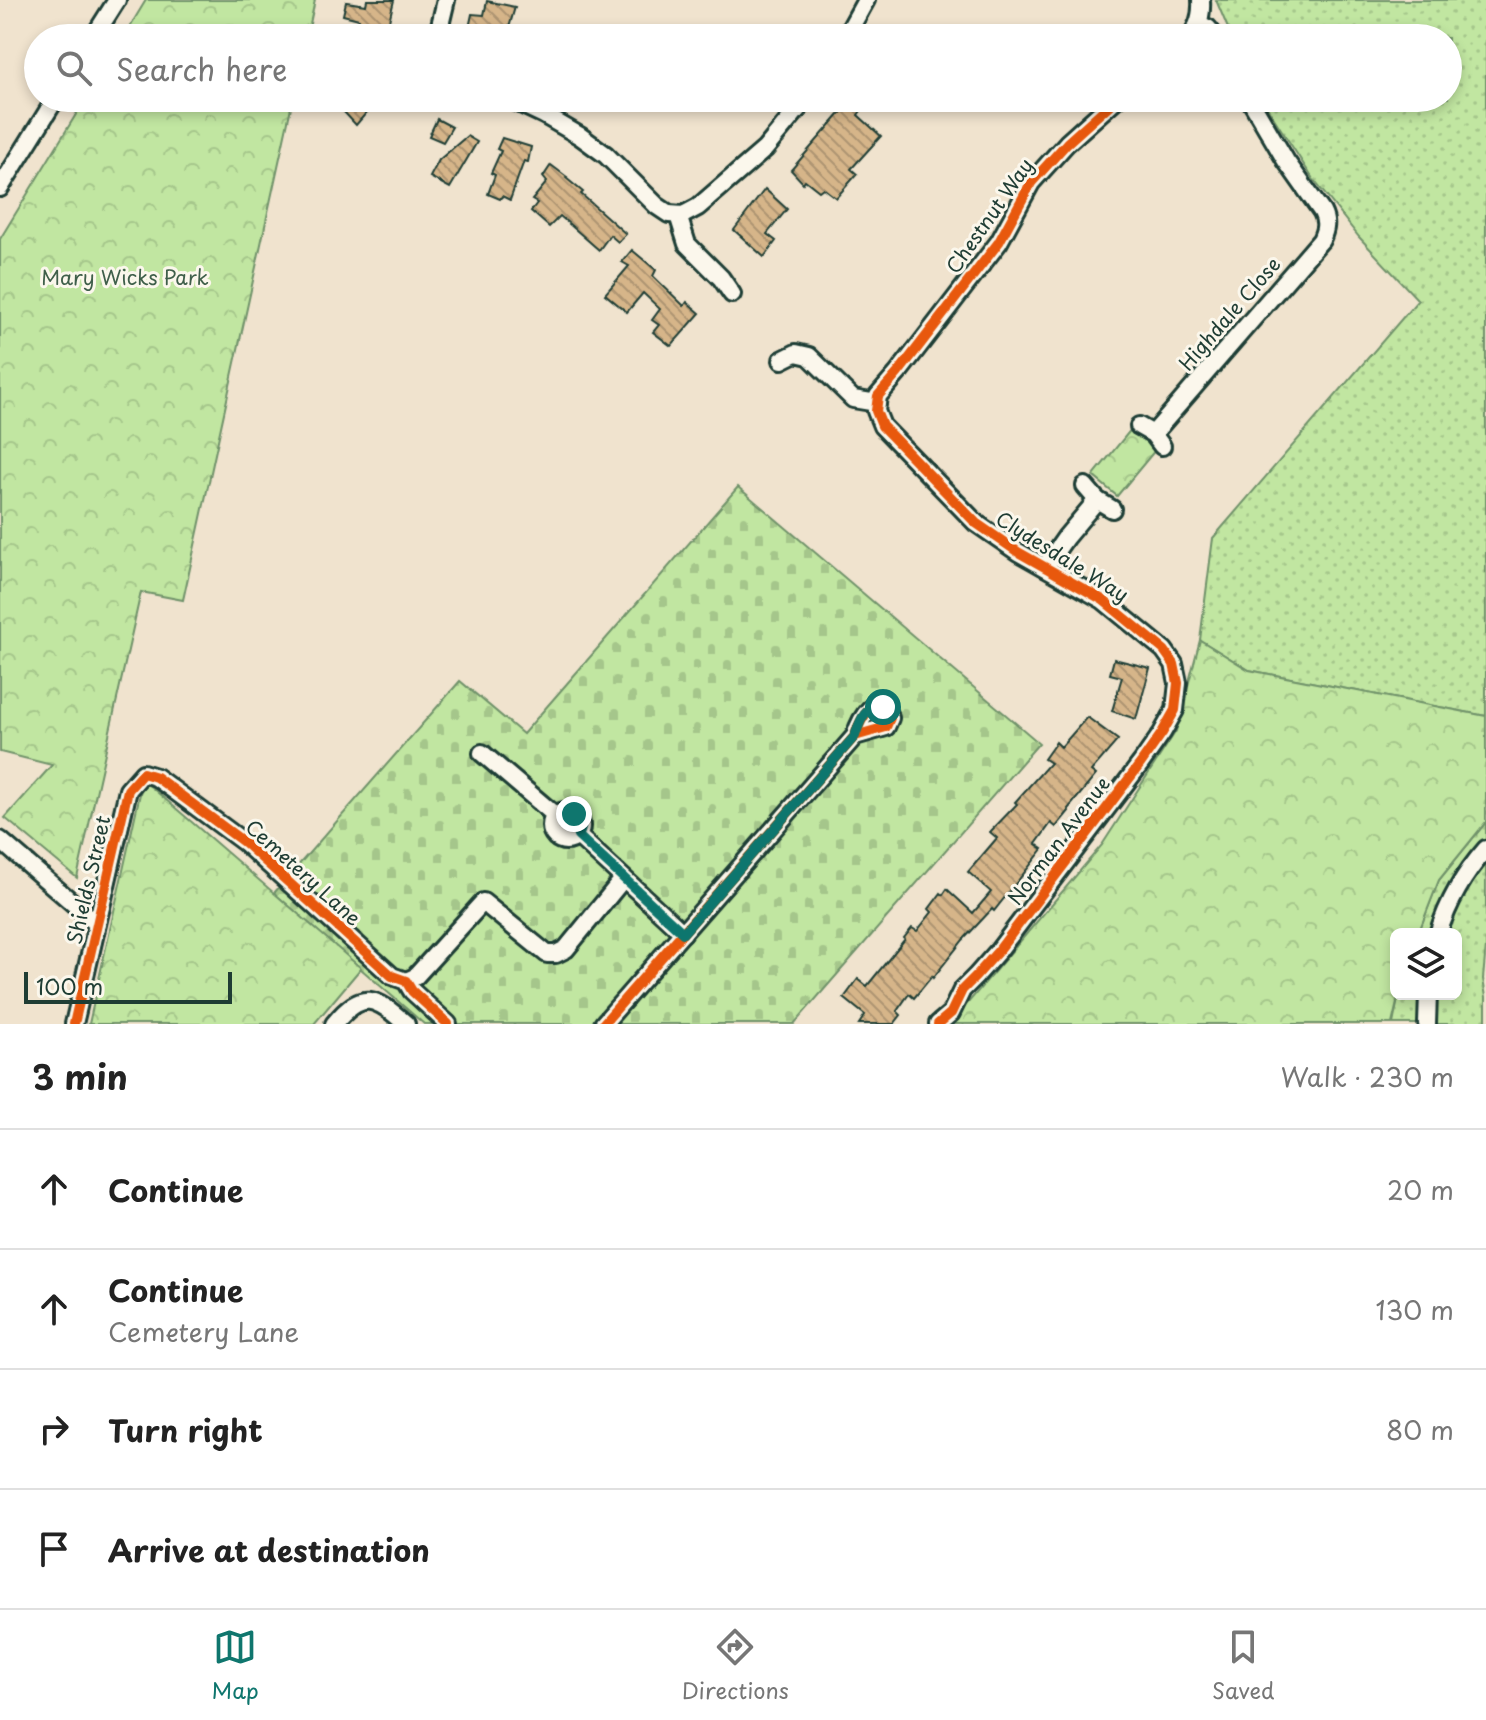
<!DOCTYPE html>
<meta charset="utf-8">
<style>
:root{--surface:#fff;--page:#f2f2f2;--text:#222;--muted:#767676;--line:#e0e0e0;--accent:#0f766e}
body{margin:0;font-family:"Playpen Sans",sans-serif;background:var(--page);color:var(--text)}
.controls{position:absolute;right:24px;bottom:24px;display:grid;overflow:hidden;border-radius:12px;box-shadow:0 4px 12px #0003}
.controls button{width:72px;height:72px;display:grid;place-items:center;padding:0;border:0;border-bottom:2px solid var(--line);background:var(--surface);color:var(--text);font:40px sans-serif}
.scale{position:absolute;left:24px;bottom:20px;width:208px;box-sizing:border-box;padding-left:8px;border:4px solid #1f3d34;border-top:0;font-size:22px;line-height:28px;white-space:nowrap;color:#1f3d34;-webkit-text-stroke:6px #fbf7ec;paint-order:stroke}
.stop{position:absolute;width:24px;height:24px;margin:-18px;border:6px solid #0f766e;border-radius:50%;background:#fff}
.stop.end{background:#0f766e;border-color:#fff;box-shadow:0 2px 8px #0008}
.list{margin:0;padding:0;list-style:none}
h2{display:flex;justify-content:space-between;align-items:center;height:104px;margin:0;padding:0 32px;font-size:34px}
h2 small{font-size:26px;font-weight:400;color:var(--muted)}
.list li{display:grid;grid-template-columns:52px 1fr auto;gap:24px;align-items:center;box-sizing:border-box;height:120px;padding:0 32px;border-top:2px solid var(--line)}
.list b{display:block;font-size:30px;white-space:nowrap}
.list p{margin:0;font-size:26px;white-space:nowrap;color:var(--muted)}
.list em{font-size:26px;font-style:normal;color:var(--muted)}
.icon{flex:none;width:44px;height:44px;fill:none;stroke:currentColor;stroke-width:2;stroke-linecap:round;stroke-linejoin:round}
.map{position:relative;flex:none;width:1486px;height:1024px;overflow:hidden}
.search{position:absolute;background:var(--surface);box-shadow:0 4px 12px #0003;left:24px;right:24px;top:24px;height:88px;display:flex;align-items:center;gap:20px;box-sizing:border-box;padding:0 28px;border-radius:44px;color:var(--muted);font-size:30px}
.sheet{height:584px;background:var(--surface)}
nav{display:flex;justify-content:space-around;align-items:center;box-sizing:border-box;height:112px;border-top:2px solid var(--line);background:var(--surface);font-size:22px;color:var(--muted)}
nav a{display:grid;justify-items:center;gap:4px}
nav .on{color:var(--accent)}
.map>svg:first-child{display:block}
</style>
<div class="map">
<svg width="1486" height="1024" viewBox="0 0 1486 1024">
<defs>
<pattern id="grass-dots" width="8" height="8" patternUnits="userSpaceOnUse" patternTransform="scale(2)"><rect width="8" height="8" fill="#c1e6a1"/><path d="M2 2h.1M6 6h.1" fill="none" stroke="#a5c68b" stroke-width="1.8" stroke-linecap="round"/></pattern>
<pattern id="cemetery-stones" width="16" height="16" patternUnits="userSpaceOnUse" patternTransform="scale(2)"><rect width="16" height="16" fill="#c1e6a1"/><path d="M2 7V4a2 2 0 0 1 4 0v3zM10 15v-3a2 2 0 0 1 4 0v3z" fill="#a5c68b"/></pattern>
<pattern id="park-crowns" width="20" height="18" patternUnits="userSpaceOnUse" patternTransform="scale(2)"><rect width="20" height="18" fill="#c1e6a1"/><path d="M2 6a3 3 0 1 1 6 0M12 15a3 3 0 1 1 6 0" fill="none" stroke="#a5c68b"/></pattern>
<pattern id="building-back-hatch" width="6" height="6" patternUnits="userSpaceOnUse" patternTransform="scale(2)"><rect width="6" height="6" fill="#d6b589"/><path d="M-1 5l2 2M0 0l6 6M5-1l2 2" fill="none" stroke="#ad9471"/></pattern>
</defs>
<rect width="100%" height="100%" fill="#f0e3ce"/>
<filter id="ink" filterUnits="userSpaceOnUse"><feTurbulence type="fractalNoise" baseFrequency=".0125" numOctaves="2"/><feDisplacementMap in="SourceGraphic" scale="16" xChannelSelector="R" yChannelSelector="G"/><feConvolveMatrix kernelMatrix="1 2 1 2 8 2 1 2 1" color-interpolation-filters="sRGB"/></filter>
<g filter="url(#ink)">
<!-- grass -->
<g fill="url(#grass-dots)" stroke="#70926a" stroke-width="2">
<path d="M 1216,0 L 1486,0 L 1486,716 L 1249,670 L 1200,640 L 1213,538 L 1418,300 L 1359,237 L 1313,179 L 1261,98 L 1448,98 L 1448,38 L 1232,38 Z"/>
<path d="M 1486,822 L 1486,946 L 1483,979 L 1486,997 L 1486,1024 L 1393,1024 L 1399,994 L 1456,994 L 1456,934 L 1418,934 L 1439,880 Z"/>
</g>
<!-- cemetery -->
<path fill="url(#cemetery-stones)" stroke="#70926a" stroke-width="2" d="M 738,487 L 1039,743 L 794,1024 L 424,1024 L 274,893 L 460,681 L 523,734 Z"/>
<!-- park -->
<g fill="url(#park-crowns)" stroke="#70926a" stroke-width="2">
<path d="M 146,0 L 315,0 L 307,38 L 123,38 Z"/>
<path d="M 86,98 L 293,98 L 183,600 L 141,592 L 77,878 L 5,818 L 52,765 L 0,752 L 0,239 Z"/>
<path d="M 1132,428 L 1156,449 L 1117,496 L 1093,476 Z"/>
<path d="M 1200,640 L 1249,670 L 1486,716 L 1486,822 L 1439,880 L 1418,934 L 1396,934 L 1396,994 L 1399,994 L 1392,1024 L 950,1024 L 1102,845 L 1176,731 Z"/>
<path d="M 143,780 L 361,968 L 314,1024 L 89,1024 Z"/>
</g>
<!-- building -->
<g fill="url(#building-back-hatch)" stroke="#1f3d34" stroke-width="2">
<path d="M 367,0 L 394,0 L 385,38 L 354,38 L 359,19 L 343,15 L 346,2 L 366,5 Z"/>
<path d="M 487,1 L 515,7 L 506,38 L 483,38 L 485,32 L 469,28 L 472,14 L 484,15 Z"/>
<path d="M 331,98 L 379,98 L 356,125 Z"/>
<path d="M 853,99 L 863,108 L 858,115 L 881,136 L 851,169 L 857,174 L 836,198 L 823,188 L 819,191 L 805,180 L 803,183 L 791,170 Z"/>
<path d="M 437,119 L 452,127 L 443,142 L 429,136 Z"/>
<path d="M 467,136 L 477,142 L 450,188 L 430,177 L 439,160 Z"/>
<path d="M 502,138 L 531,147 L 528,162 L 524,161 L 510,200 L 502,196 L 500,199 L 488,194 L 495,175 L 491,173 L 501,151 L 497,149 Z"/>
<path d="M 551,165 L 567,177 L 566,178 L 583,192 L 581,194 L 626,234 L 618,242 L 610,235 L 599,250 L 560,216 L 549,227 L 531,211 L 537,203 L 532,200 L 547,182 L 543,177 Z"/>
<path d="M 765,189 L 787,209 L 767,234 L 776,241 L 764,257 L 734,230 Z"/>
<path d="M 632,250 L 656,270 L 653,276 L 684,306 L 687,302 L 700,313 L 671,346 L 653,332 L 659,325 L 652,320 L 660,309 L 643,293 L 627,312 L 605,294 L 629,266 L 622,262 Z"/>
<path d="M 1114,659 L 1150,668 L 1136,719 L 1112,711 L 1122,677 L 1110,674 Z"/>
<path d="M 1087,717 L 1118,740 L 1091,771 L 1096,775 L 1068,809 L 1069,811 L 1056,827 L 1051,823 L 1036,844 L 1043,849 L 994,911 L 992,909 L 963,940 L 933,978 L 932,976 L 914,998 L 909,994 L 897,1011 L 901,1015 L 894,1024 L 859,1024 L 865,1015 L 844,998 L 858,979 L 867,986 L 905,939 L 904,938 L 912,928 L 917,931 L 932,912 L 929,909 L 941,893 L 943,895 L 947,889 L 973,913 L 991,892 L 968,872 L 997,838 L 990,832 L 1017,804 L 1015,802 L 1050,763 L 1044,759 L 1056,742 L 1061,747 Z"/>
</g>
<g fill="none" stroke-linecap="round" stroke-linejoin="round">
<!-- minor casing -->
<g stroke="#1f3d34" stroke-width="22">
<g id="minor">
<path d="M 1199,24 L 1208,28 L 1216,38"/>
<path d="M 93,38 L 117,0"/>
<path d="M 437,38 L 446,0"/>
<path d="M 845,38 L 866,0"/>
<path d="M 1189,38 C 1199,27 1202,15 1201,0"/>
<path d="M 508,98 L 544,115 L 580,136 L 606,155 L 657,206 L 669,214 L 683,215 L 698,207 L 765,149 L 807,98"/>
<path d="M 0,188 L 56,98"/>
<path d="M 678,215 L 687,244 L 721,278 L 732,294"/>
<path d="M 782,360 L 796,353 L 809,356 L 853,399 L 877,403"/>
<path d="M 1139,426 L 1153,434 L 1162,446"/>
<path d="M 1153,434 L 1321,240 C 1326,229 1327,222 1322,212 L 1286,161 L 1249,98"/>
<path d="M 1085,486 L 1097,500 L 1112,509"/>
<path d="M 1045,567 L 1066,537 L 1097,500"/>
<path d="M 482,753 L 556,816"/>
<circle cx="566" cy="826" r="15"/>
<path d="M 578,836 L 683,933"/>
<path d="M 0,840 L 96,923"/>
<path d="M 1438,934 C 1448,902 1464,874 1486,849"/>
<path d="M 406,981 L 415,977 L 483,902 L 547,954 L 556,954 L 566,949 L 623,879"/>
<path d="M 74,1024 L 128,790 L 143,773 L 156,777 L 245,843 L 392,976 L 406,981 L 412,991 L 448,1024"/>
<path d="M 334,1024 C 363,989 375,997 406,1024"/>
<path d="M 603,1024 L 855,736 C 860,720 877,687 890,718 L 886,727 L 855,736"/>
<path d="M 938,1024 L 951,1013 L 962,990 L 976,976 L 999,950 L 1141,763 L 1162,733 L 1175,710 L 1178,683 L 1174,664 L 1164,650 L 1103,600 L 1018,552 L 976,523 L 882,426 L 876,411 L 878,396 L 898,373 L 999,242 L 1031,183 L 1067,143 L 1117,98"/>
<path d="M 1427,1024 L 1428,994"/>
</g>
</g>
<!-- minor -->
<use href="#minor" stroke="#fbf7ec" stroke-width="16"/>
<!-- cycleway casing -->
<g stroke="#fbf7ec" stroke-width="15">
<g id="cycleway">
<path d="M 74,1024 L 128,790 L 143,773 L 156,777 L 245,843 L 392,976 L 406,981 L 412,991 L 448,1024"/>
<path d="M 603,1024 L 855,736 C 860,720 877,687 890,718 L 886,727 L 855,736"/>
<path d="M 938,1024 L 951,1013 L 962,990 L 976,976 L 999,950 L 1141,763 L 1162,733 L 1175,710 L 1178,683 L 1174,664 L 1164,650 L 1103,600 L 1018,552 L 976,523 L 882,426 L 876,411 L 878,396 L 898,373 L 999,242 L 1031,183 L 1067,143 L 1117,98"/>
</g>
</g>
<!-- cycleway -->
<use href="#cycleway" stroke="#e8590c" stroke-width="10"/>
</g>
</g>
<g fill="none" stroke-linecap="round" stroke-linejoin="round" filter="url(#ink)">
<!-- route -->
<path stroke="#0f766e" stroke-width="10" d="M 574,814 C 582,820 583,827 578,836 L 683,933 L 855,736 C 860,721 865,704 883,707"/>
</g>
<g text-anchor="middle" stroke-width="6" stroke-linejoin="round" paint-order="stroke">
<!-- street labels -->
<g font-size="20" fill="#1f3d34" stroke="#fbf7ec">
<text transform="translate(990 216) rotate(-55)" y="7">Chestnut Way</text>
<text transform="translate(1230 314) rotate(-49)" y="7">Highdale Close</text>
<text transform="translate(1062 557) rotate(32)" y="7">Clydesdale Way</text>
<text transform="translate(1059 841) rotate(-53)" y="7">Norman Avenue</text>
<text transform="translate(303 873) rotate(42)" y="7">Cemetery Lane</text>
<text transform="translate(89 880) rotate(-77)" y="7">Shields Street</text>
</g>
<!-- park labels -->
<g font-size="20" fill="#3f5f4a" stroke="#fbf7ec">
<text x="125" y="285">Mary Wicks Park</text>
</g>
</g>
</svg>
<div class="controls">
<button><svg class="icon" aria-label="layers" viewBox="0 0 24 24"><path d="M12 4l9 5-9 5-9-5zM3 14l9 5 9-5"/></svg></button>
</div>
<div class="scale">100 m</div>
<div class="stop" style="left:883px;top:707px"></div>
<div class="stop end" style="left:574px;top:814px"></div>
<div class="search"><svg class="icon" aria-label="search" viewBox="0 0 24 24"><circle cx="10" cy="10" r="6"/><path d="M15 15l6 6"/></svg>Search here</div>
</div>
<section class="sheet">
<h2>3 min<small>Walk · 230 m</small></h2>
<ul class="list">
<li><svg class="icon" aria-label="ahead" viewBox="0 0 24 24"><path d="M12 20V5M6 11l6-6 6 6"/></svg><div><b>Continue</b></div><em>20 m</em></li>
<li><svg class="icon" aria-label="ahead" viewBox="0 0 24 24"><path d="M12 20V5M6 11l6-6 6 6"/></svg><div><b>Continue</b><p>Cemetery Lane</p></div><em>130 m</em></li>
<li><svg class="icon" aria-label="right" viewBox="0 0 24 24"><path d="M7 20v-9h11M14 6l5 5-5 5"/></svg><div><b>Turn right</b></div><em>80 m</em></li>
<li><svg class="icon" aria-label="arrive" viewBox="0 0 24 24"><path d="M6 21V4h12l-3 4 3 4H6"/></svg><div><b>Arrive at destination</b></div></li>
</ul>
</section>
<nav>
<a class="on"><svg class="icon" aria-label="map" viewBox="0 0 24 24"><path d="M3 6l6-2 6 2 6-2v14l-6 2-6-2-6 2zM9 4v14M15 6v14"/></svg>Map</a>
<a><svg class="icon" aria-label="directions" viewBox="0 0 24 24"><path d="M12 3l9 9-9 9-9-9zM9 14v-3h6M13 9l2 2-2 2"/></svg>Directions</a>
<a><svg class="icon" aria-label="saved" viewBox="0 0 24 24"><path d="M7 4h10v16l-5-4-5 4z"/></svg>Saved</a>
</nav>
